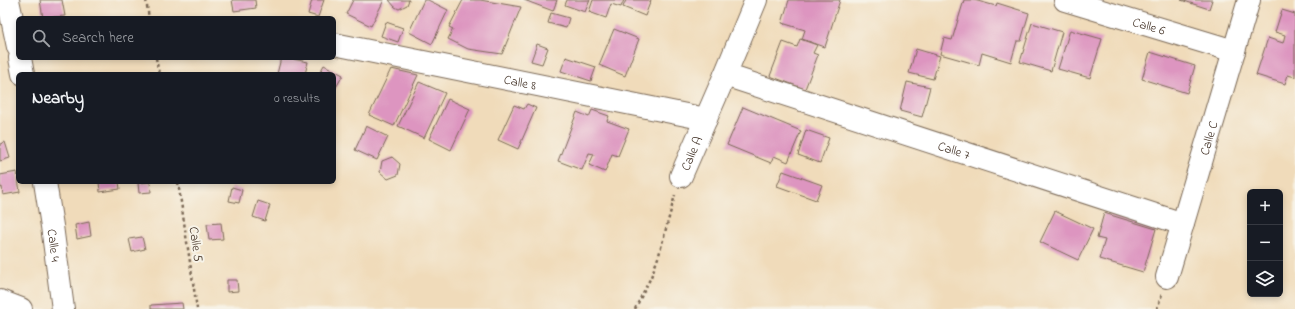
<!DOCTYPE html>
<meta charset="utf-8">
<style>
:root{--surface:#171b24;--page:#242831;--text:#f1f3f6;--muted:#9ea1a6;--line:#363941}
body{margin:0;font-family:"Indie Flower",sans-serif;background:var(--page);color:var(--text)}
.controls{position:absolute;right:12px;bottom:12px;display:grid;overflow:hidden;border-radius:6px;box-shadow:0 2px 6px #0003}
.controls button{width:36px;height:36px;display:grid;place-items:center;padding:0;border:0;border-bottom:1px solid var(--line);background:var(--surface);color:var(--text);font:20px sans-serif}
.list{margin:0;padding:0;list-style:none}
h2{display:flex;justify-content:space-between;align-items:center;height:52px;margin:0;padding:0 16px;font-size:17px}
h2 small{font-size:13px;font-weight:400;color:var(--muted)}
.icon{flex:none;width:22px;height:22px;fill:none;stroke:currentColor;stroke-width:2;stroke-linecap:round;stroke-linejoin:round}
.map{position:relative;flex:none;width:1295px;height:309px;overflow:hidden}
.search{position:absolute;background:var(--surface);box-shadow:0 2px 6px #0003;left:16px;top:16px;width:320px;height:44px;display:flex;align-items:center;gap:10px;box-sizing:border-box;padding:0 14px;border-radius:6px;color:var(--muted);font-size:15px}
.panel{position:absolute;background:var(--surface);box-shadow:0 2px 6px #0003;left:16px;top:72px;width:320px;height:112px;border-radius:6px}
.map>svg:first-child{display:block}
</style>
<div class="map">
<svg width="1295" height="309" viewBox="0 0 1295 309">
<rect width="100%" height="100%" fill="#f7f3e8"/>
<filter id="ink" filterUnits="userSpaceOnUse"><feTurbulence type="fractalNoise" baseFrequency=".025" numOctaves="2"/><feDisplacementMap in="SourceGraphic" scale="8" xChannelSelector="R" yChannelSelector="G"/><feConvolveMatrix kernelMatrix="1 2 1 2 8 2 1 2 1" color-interpolation-filters="sRGB"/></filter>
<filter id="wash" filterUnits="userSpaceOnUse"><feTurbulence type="fractalNoise" baseFrequency=".012" numOctaves="4" result="noise"/><feDisplacementMap in="SourceGraphic" scale="16" xChannelSelector="R" yChannelSelector="G"/><feGaussianBlur stdDeviation="0.9" result="paint"/><feColorMatrix in="noise" values="0 0 0 0 0 0 0 0 0 0 0 0 0 0 0 0 0 1.4 0 .05"/><feComposite in="paint" operator="in"/></filter>
<g filter="url(#wash)">
<rect width="100%" height="100%" fill="#f0dbba"/>
<g id="blocks">
<!-- building -->
<g fill="#dd95c0">
<path d="M 40,0 L 62,0 L 65,16 L 43,18 Z"/>
<path d="M 232,0 L 255,0 L 256,8 L 234,11 Z"/>
<path d="M 312,0 L 324,0 L 318,17 L 308,14 Z"/>
<path d="M 353,0 L 384,0 L 371,26 L 346,14 Z"/>
<path d="M 389,0 L 409,0 L 407,5 L 399,9 L 395,7 Z"/>
<path d="M 424,0 L 428,0 L 448,10 L 432,44 L 409,32 Z"/>
<path d="M 463,0 L 480,0 L 521,7 L 502,54 L 468,49 L 448,39 L 453,29 L 449,27 Z"/>
<path d="M 524,0 L 557,0 L 553,11 Z"/>
<path d="M 567,0 L 590,0 L 585,12 L 565,5 Z"/>
<path d="M 593,0 L 624,0 L 621,7 L 611,4 L 606,18 L 589,12 Z"/>
<path d="M 626,0 L 651,0 L 645,16 L 623,7 Z"/>
<path d="M 789,0 L 840,0 L 825,47 L 802,39 L 805,30 L 782,23 Z"/>
<path d="M 964,0 L 974,0 L 996,6 L 997,3 L 1029,13 L 1021,41 L 1017,41 L 1011,62 L 982,53 L 979,65 L 940,54 L 944,38 L 952,40 Z"/>
<path d="M 1181,0 L 1212,0 L 1209,9 Z"/>
<path d="M 1282,10 L 1295,14 L 1295,77 L 1288,75 L 1285,84 L 1256,75 L 1268,38 L 1283,43 L 1285,35 L 1275,32 Z"/>
<path d="M 551,13 L 569,18 L 566,28 L 548,23 Z"/>
<path d="M 386,22 L 403,28 L 398,42 L 381,36 Z"/>
<path d="M 1032,23 L 1062,32 L 1051,71 L 1020,62 Z"/>
<path d="M 614,29 L 639,39 L 625,76 L 599,65 Z"/>
<path d="M 1070,30 L 1102,39 L 1090,78 L 1058,69 Z"/>
<path d="M 800,39 L 817,45 L 813,53 L 818,55 L 805,89 L 770,76 L 783,42 L 797,47 Z"/>
<path d="M 537,44 L 548,48 L 542,64 L 531,61 Z"/>
<path d="M 916,49 L 940,56 L 933,79 L 909,73 Z"/>
<path d="M 1150,52 L 1195,66 L 1187,93 L 1142,79 Z"/>
<path d="M 566,57 L 596,67 L 591,81 L 561,71 Z"/>
<path d="M 281,58 L 288,58 L 308,62 L 305,74 L 277,74 Z"/>
<path d="M 324,65 L 343,75 L 334,91 L 334,74 L 319,74 Z"/>
<path d="M 391,69 L 418,75 L 394,126 L 369,115 Z"/>
<path d="M 419,82 L 445,93 L 424,138 L 398,126 Z"/>
<path d="M 907,82 L 930,87 L 922,117 L 900,111 Z"/>
<path d="M 448,99 L 470,109 L 451,150 L 429,139 Z"/>
<path d="M 527,104 L 536,108 L 518,149 L 498,140 L 514,105 L 524,109 Z"/>
<path d="M 743,107 L 801,131 L 788,162 L 774,156 L 771,163 L 727,145 Z"/>
<path d="M 592,110 L 609,116 L 607,121 L 629,129 L 618,156 L 612,154 L 605,172 L 589,165 L 594,154 L 589,153 L 582,170 L 558,161 L 577,112 L 589,117 Z"/>
<path d="M 366,126 L 388,137 L 377,160 L 355,150 Z"/>
<path d="M 806,130 L 829,138 L 820,163 L 798,155 Z"/>
<path d="M 5,142 L 10,158 L 0,161 L 0,144 Z"/>
<path d="M 392,157 L 400,164 L 398,175 L 388,179 L 380,172 L 382,161 Z"/>
<path d="M 783,171 L 822,185 L 816,200 L 777,186 Z"/>
<path d="M 17,172 L 20,192 L 3,195 L 2,187 L 0,188 L 0,175 Z"/>
<path d="M 99,182 L 119,182 L 120,189 L 100,192 Z"/>
<path d="M 150,182 L 151,192 L 139,193 L 138,183 Z"/>
<path d="M 232,187 L 242,190 L 239,203 L 229,201 Z"/>
<path d="M 258,201 L 270,205 L 265,221 L 253,217 Z"/>
<path d="M 1055,211 L 1093,229 L 1078,260 L 1040,242 Z"/>
<path d="M 1104,213 L 1156,229 L 1143,272 L 1099,259 L 1105,240 L 1097,238 Z"/>
<path d="M 89,222 L 91,236 L 77,239 L 75,225 Z"/>
<path d="M 221,223 L 223,239 L 209,240 L 207,224 Z"/>
<path d="M 142,237 L 145,249 L 132,252 L 129,239 Z"/>
<path d="M 227,280 L 237,280 L 238,291 L 227,292 Z"/>
<path d="M 182,303 L 183,309 L 151,309 L 151,305 Z"/>
</g>
</g>
</g>
<g filter="url(#ink)">
<use href="#blocks" fill-opacity="0" stroke="#7a6855" stroke-width="1"/>
<g fill="none" stroke-linecap="round" stroke-linejoin="round">
<!-- minor casing -->
<g stroke="#7a6855" stroke-width="24">
<g id="minor">
<path d="M 8,0 L 18,47"/>
<path id="s1" d="M 1065,0 L 1234,51"/>
<path id="s2" d="M 334,44 L 706,119"/>
<path d="M 20,58 L 23,74"/>
<path id="s3" d="M 725,75 L 1183,224"/>
<path id="s4" d="M 681,176 L 725,75 L 756,0"/>
<path id="s5" d="M 45,182 L 52,226 L 63,309"/>
<path id="s6" d="M 1167,277 L 1249,0"/>
<path d="M 0,301 L 21,309"/>
</g>
</g>
<!-- path -->
<g stroke="#7a6855" stroke-width="2.5" stroke-dasharray="3 3" stroke-linecap="butt">
<path d="M 146,0 L 149,18"/>
<path d="M 156,58 L 159,74"/>
<path d="M 178,182 L 197,309"/>
<path d="M 635,309 L 651,277 L 659,255 L 675,195"/>
<path d="M 1157,309 L 1162,294"/>
</g>
<!-- minor -->
<use href="#minor" stroke="#fff" stroke-width="22"/>
</g>
</g>
<g text-anchor="middle" stroke-width="4" stroke-linejoin="round" paint-order="stroke">
<!-- street labels -->
<g font-size="13" fill="#3b2a1e" stroke="#f7f3e8">
<text dy="5" stroke="none"><textPath href="#s1" startOffset="88">Calle 6</textPath></text>
<text dy="5" stroke="none"><textPath href="#s2" startOffset="190">Calle 8</textPath></text>
<text dy="5" stroke="none"><textPath href="#s6" startOffset="145">Calle C</textPath></text>
<text dy="5" stroke="none"><textPath href="#s3" startOffset="241">Calle 7</textPath></text>
<text dy="5" stroke="none"><textPath href="#s4" startOffset="25">Calle A</textPath></text>
<text transform="translate(197 244) rotate(82)" y="5">Calle 5</text>
<text dy="5" stroke="none"><textPath href="#s5" startOffset="64">Calle 4</textPath></text>
</g>
</g>
</svg>
<div class="controls">
<button>+</button>
<button>−</button>
<button><svg class="icon" aria-label="layers" viewBox="0 0 24 24"><path d="M12 4l9 5-9 5-9-5zM3 14l9 5 9-5"/></svg></button>
</div>
<div class="search"><svg class="icon" aria-label="search" viewBox="0 0 24 24"><circle cx="10" cy="10" r="6"/><path d="M15 15l6 6"/></svg>Search here</div>
<section class="panel">
<h2>Nearby<small>0 results</small></h2>
<ul class="list">
</ul>
</section>
</div>
